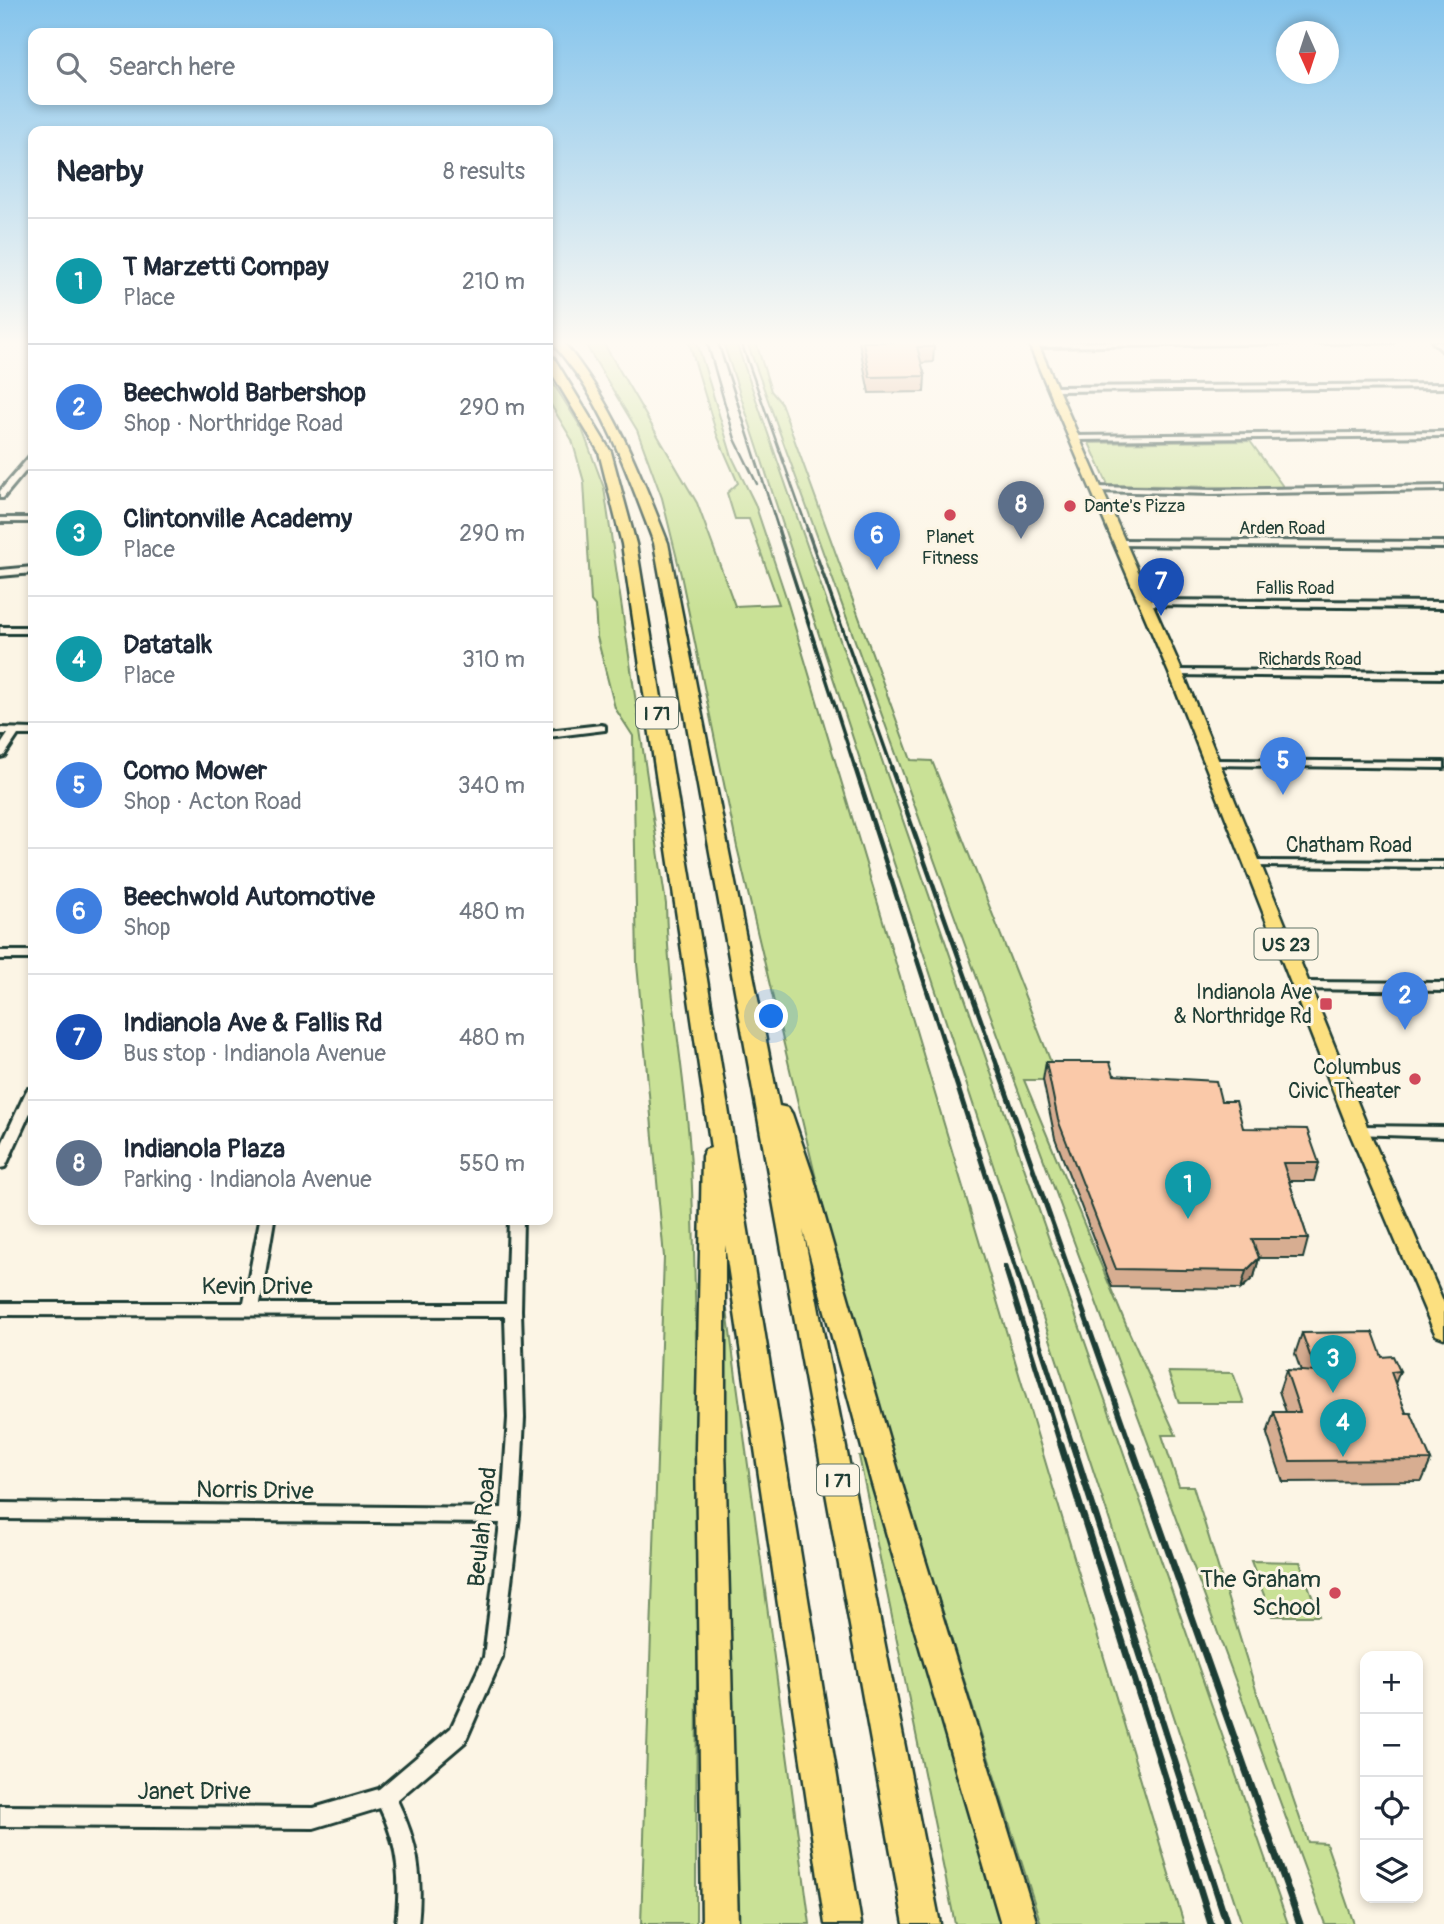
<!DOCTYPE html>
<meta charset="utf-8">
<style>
:root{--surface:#fff;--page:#f6f6f7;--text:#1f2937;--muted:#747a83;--line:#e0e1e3;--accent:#1a73e8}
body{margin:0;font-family:Pangolin,sans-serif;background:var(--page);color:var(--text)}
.controls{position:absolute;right:21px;bottom:21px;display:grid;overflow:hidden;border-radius:14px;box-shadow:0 4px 10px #0003}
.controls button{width:63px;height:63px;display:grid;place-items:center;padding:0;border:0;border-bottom:2px solid var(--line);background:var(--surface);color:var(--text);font:35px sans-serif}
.compass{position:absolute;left:1276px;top:21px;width:63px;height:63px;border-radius:50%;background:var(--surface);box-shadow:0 4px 10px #0003;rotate:177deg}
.you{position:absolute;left:772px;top:1017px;width:24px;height:24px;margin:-18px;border:5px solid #fff;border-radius:50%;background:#1a73e8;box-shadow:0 0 0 10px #1a73e833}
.badge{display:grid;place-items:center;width:46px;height:46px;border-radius:50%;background:var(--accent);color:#fff;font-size:23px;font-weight:700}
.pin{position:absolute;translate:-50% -58px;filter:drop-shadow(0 2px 4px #0008)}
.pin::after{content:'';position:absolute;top:37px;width:24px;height:21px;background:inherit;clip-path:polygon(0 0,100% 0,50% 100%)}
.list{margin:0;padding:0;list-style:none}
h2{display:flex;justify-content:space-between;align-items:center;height:91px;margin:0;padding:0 28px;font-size:30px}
h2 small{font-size:23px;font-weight:400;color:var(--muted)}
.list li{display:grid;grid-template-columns:46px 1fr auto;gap:21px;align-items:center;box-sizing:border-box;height:126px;padding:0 28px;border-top:2px solid var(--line)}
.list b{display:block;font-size:26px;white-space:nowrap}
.list p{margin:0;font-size:23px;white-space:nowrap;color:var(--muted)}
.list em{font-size:23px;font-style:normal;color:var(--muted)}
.icon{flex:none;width:38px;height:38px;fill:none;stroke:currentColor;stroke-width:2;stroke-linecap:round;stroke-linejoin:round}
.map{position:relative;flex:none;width:1444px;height:1924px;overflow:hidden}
.search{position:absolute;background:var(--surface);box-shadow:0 4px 10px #0003;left:28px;top:28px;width:525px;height:77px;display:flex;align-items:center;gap:18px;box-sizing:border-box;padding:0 24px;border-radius:14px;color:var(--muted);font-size:26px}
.panel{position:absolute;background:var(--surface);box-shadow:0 4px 10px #0003;left:28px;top:126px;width:525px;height:1099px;border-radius:14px}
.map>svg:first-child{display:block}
</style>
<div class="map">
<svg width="1444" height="1924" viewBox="0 0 1444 1924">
<rect width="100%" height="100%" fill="#fcf5e5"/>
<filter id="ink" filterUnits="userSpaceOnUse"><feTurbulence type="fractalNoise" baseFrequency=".0143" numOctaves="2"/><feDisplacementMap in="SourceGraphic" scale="14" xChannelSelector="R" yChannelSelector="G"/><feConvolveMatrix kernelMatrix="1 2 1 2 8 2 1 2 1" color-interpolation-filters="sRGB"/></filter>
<g filter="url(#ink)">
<!-- green -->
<g fill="#c9e196" stroke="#748f65" stroke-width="2">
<path d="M 584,342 L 603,342 L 697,503 L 735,606 L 779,604 L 749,519 L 735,519 L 727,493 L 738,483 L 717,435 L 689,342 L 697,342 L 732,457 L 755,504 L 785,594 L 1184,1924 L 1041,1924 L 847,1309 L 737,847 L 681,575 L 662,498 L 637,430 Z"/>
<path d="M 723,342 L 736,342 L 1288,1924 L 1242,1924 Z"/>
<path d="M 747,342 L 756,342 L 771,391 L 781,403 L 911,760 L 932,761 L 1058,1080 L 1024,1080 L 1129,1332 L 1176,1435 L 1162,1435 L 1179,1486 L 1193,1486 L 1256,1690 L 1308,1842 L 1326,1843 L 1354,1924 L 1325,1924 L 982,992 Z"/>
<path d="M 548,375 L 582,429 L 604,488 L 666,904 C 668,999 689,1092 692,1188 C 701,1433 696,1679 696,1924 L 641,1924 L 664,1257 L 637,964 L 633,736 L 615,708 L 597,637 L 595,606 L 591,601 L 584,482 L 572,440 L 548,400 Z"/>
<path d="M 1250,441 L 1284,488 L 1108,485 L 1089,443 Z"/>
<path d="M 727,1310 L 810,1924 L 737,1924 C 734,1720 725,1515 720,1311 Z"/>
<path d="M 1168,1372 L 1233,1373 L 1244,1403 L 1179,1403 Z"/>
<path d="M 867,1455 L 1004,1924 L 955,1924 L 859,1456 Z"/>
<path d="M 1251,1561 L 1300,1562 L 1319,1616 L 1272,1616 Z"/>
</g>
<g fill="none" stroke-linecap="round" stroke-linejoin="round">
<!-- street casing -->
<g stroke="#1f3d34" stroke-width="6">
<g id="street">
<path d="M 1100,342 L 1393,342 L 1034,347 L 1031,345 L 1034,343 Z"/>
<path d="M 1433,342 L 1440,342 L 1444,346 L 1444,352 Z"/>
<path d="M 1444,384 L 1444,388 L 1053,391 L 1050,389 L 1053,387 Z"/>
<path d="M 1444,432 L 1444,436 L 1074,440 L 1070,438 L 1074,436 Z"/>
<path d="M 30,456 L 33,456 L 33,462 L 3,498 L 0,498 L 0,491 Z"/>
<path d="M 1444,486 L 1444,490 L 1211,494 L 1096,491 L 1092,489 L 1096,487 L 1211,490 Z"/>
<rect x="0" y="518" width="33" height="4"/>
<path d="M 1120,540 L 1444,542 L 1444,548 L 1117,545 L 1117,541 Z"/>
<path d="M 33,567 L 33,573 L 0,576 L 0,570 Z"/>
<path d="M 1146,600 L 1444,602 L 1444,608 L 1143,605 L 1142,603 Z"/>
<rect x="0" y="627" width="33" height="6"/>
<path d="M 1176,670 L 1444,672 L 1444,678 L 1173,675 L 1171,673 Z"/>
<path d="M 601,725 L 605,726 L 605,730 L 548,737 L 548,731 Z"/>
<path d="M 0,728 L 33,729 L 33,735 L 18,735 L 4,756 L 0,757 L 0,746 L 8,734 L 0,734 Z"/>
<path d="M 1213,760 L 1444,762 L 1444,768 L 1209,765 L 1209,761 Z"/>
<path d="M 1254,861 L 1444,862 L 1444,868 L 1250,866 L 1248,864 L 1250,862 Z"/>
<rect x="0" y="951" width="33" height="8"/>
<path d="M 1302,982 L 1444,983 L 1444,991 L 1298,989 L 1296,986 L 1298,983 Z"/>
<path d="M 33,1088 L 33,1106 L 7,1163 L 5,1167 L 0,1168 L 0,1148 L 26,1092 L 28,1089 Z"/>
<path d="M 1359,1126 L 1444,1127 L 1444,1137 L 1354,1134 L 1352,1131 L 1354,1128 Z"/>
<path d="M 260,1220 L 274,1220 L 260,1304 L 506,1304 L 509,1220 L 523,1220 L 521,1310 L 524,1418 L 519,1516 L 502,1657 L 465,1742 L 397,1800 C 418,1843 423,1877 418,1924 L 396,1924 C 401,1882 399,1847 380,1808 L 314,1828 L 0,1826 L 0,1806 L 314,1808 L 379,1789 L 451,1728 L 484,1657 L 500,1523 L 0,1519 L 0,1503 L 502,1508 L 508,1418 L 505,1316 L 0,1315 L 0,1303 L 244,1303 Z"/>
</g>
</g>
<!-- primary casing -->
<g stroke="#1f3d34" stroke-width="5">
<path id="primary" d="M 1028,342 L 1037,342 L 1183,673 L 1369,1131 L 1444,1303 L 1444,1338 L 1436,1335 L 1433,1329 L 1349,1131 L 1169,673 Z"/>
</g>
<!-- highway casing -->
<g stroke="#1f3d34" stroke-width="5">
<g id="highway">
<path d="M 552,342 L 563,342 C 613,402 640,472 668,543 L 779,1106 L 788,1108 L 792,1114 L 813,1176 L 901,1481 L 1037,1924 L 1001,1924 L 871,1481 L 803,1230 L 940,1924 L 904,1924 L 654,543 C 634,491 616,438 587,390 C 577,373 564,358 552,342 Z"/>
<path d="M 548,355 L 554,358 L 611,452 L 636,544 L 861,1924 L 825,1924 L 725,1245 L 725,1448 L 738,1924 L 702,1924 L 696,1448 L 702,1156 L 705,1150 L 711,1148 L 622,544 L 599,452 L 548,367 Z"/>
</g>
</g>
<!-- street -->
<use href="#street" fill="#fcf5e5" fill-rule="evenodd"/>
<!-- primary -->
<use href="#primary" fill="#fce080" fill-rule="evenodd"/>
<!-- highway -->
<use href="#highway" fill="#fce080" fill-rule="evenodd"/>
<!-- rail-far4 -->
<g stroke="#1f3d34" stroke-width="2.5">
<path d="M 707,342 L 735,439 L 757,484"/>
<path d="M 718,342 L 779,531"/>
<path d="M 741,342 L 808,531"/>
</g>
<!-- rail-far3 -->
<g stroke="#1f3d34" stroke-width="3.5">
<path d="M 778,529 L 855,768"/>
<path d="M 807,529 L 892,768"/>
</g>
<!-- rail-far2 -->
<g stroke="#1f3d34" stroke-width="4.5">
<path d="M 855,767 L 952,1068"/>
<path d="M 891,767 L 998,1068"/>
</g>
<!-- rail-far1 -->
<g stroke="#1f3d34" stroke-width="5">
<path d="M 951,1066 L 1073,1447"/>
<path d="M 997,1066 L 1131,1447"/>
<path d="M 1005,1267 L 1061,1447"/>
</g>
<!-- rail -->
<g stroke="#1f3d34" stroke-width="7">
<path d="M 1061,1445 L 1211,1924"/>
<path d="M 1073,1445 L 1227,1924"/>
<path d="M 1131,1445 L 1300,1924"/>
</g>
</g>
<!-- wall -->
<g fill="#d7ad91" stroke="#1f3d34" stroke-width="2">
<path d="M 859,342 L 932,342 L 934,347 L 933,362 L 921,363 L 925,376 L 924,392 L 869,393 Z"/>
<path d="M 1046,1062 L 1114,1075 L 1221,1101 L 1243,1128 L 1319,1163 L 1314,1181 L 1289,1181 L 1308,1239 L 1303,1258 L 1259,1258 L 1254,1277 L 1241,1289 L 1112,1287 L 1055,1138 L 1043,1080 Z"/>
<path d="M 1302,1333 L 1382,1357 L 1400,1371 L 1395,1384 L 1406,1413 L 1431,1460 L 1422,1481 L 1283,1482 L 1267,1434 L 1274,1412 L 1286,1412 L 1279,1391 L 1286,1370 L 1301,1371 L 1295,1354 Z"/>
</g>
<!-- shaded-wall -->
<path fill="#af8d76" stroke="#1f3d34" stroke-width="2" d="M 1259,1258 L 1254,1277 L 1241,1289 L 1246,1271 Z"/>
<!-- building -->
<g fill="#fac9a9" stroke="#1f3d34" stroke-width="2">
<path d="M 863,342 L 932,342 L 934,347 L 917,347 L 925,376 L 870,377 Z"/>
<path d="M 1046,1062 L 1110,1062 L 1114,1075 L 1216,1081 L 1221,1101 L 1236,1101 L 1243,1128 L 1307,1129 L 1319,1163 L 1283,1163 L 1308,1239 L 1252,1239 L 1259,1258 L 1246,1271 L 1116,1269 L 1058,1120 Z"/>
<path d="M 1373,1332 L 1382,1357 L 1393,1356 L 1400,1371 L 1391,1372 L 1406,1413 L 1411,1413 L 1431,1460 L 1290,1461 L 1274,1412 L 1300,1412 L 1286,1370 L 1316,1372 L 1302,1333 Z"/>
</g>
</g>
<!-- sky -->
<linearGradient id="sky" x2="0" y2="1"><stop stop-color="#85c4ec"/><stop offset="0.56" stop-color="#fefaf3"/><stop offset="1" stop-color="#fefaf3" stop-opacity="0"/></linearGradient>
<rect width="1444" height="612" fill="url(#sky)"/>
<!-- markers -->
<g fill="#d1495b" stroke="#fcf5e5" stroke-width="2.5">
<circle cx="1070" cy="506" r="7"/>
<circle cx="950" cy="515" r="7"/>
<rect x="1319" y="997" width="14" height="14" rx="3.5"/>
<circle cx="1415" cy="1079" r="7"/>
<circle cx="1335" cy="1593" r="7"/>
</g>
<g text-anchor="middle" stroke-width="6" stroke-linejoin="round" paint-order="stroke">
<!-- far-poi labels -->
<g font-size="18" fill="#1f3d34" stroke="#fcf5e5" text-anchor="start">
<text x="1084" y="512">Dante's Pizza</text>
<text x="950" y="543" text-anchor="middle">Planet<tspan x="950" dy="21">Fitness</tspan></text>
</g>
<!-- far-street labels -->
<g font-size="18" fill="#1f3d34" stroke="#fcf5e5">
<text x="1282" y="534">Arden Road</text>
<text x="1295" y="594">Fallis Road</text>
<text x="1310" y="665">Richards Road</text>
</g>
<!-- shield labels -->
<g fill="#fcf5e5" stroke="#617469" stroke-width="2">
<rect x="636" y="697.5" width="42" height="31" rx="5"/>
<rect x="1254.5" y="928.5" width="63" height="31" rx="5"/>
<rect x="817" y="1464.5" width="42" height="31" rx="5"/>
</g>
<g font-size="19" font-weight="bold" fill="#1f3d34">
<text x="657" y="720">I 71</text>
<text x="1286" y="951">US 23</text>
<text x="838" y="1487">I 71</text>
</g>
<!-- street labels -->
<g font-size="21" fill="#1f3d34" stroke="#fcf5e5">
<text x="1349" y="852">Chatham Road</text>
</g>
<!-- poi labels -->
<g font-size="21" fill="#1f3d34" stroke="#fcf5e5" text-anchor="end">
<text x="1312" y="999">Indianola Ave<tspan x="1312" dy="24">&amp; Northridge Rd</tspan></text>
<text x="1401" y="1074">Columbus<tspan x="1401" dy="24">Civic Theater</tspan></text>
</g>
<!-- near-street labels -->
<g font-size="24" fill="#1f3d34" stroke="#fcf5e5">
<text x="257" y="1294">Kevin Drive</text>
<text transform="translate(255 1490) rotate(1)" y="8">Norris Drive</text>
<text transform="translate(482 1527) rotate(-84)" y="8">Beulah Road</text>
<text x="194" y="1799">Janet Drive</text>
</g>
<!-- near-poi labels -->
<g font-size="24" fill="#1f3d34" stroke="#fcf5e5" text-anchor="end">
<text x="1321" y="1587">The Graham<tspan x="1321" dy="28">School</tspan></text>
</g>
</g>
</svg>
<div class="controls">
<button>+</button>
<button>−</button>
<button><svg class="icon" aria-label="locate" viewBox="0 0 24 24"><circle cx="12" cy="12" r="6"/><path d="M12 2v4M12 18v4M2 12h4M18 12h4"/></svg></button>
<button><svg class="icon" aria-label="layers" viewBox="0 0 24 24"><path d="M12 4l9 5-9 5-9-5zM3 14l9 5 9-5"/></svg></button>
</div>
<svg class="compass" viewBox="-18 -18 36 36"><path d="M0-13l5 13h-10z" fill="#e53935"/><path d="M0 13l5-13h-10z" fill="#747a83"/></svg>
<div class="you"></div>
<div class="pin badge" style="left:1188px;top:1219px;background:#0f9aa8">1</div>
<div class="pin badge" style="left:1405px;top:1030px;background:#3f7fe0">2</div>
<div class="pin badge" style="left:1333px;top:1393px;background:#0f9aa8">3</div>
<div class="pin badge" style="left:1343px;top:1457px;background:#0f9aa8">4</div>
<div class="pin badge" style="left:1283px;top:795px;background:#3f7fe0">5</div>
<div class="pin badge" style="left:877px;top:570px;background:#3f7fe0">6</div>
<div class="pin badge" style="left:1161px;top:616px;background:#1a4fb4">7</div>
<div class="pin badge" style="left:1021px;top:539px;background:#5c6f8a">8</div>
<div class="search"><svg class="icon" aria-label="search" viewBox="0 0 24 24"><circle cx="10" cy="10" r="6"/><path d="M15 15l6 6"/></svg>Search here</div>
<section class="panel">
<h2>Nearby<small>8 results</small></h2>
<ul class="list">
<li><span class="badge" style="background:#0f9aa8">1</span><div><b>T Marzetti Compay</b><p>Place</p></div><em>210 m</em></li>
<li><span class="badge" style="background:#3f7fe0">2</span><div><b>Beechwold Barbershop</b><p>Shop · Northridge Road</p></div><em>290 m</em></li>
<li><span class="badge" style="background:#0f9aa8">3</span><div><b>Clintonville Academy</b><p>Place</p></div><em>290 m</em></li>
<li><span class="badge" style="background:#0f9aa8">4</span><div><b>Datatalk</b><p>Place</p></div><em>310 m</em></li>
<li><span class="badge" style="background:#3f7fe0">5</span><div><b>Como Mower</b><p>Shop · Acton Road</p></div><em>340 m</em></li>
<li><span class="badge" style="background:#3f7fe0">6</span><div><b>Beechwold Automotive</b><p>Shop</p></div><em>480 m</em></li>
<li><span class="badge" style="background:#1a4fb4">7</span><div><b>Indianola Ave &amp; Fallis Rd</b><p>Bus stop · Indianola Avenue</p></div><em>480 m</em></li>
<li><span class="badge" style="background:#5c6f8a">8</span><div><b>Indianola Plaza</b><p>Parking · Indianola Avenue</p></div><em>550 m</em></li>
</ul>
</section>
</div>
